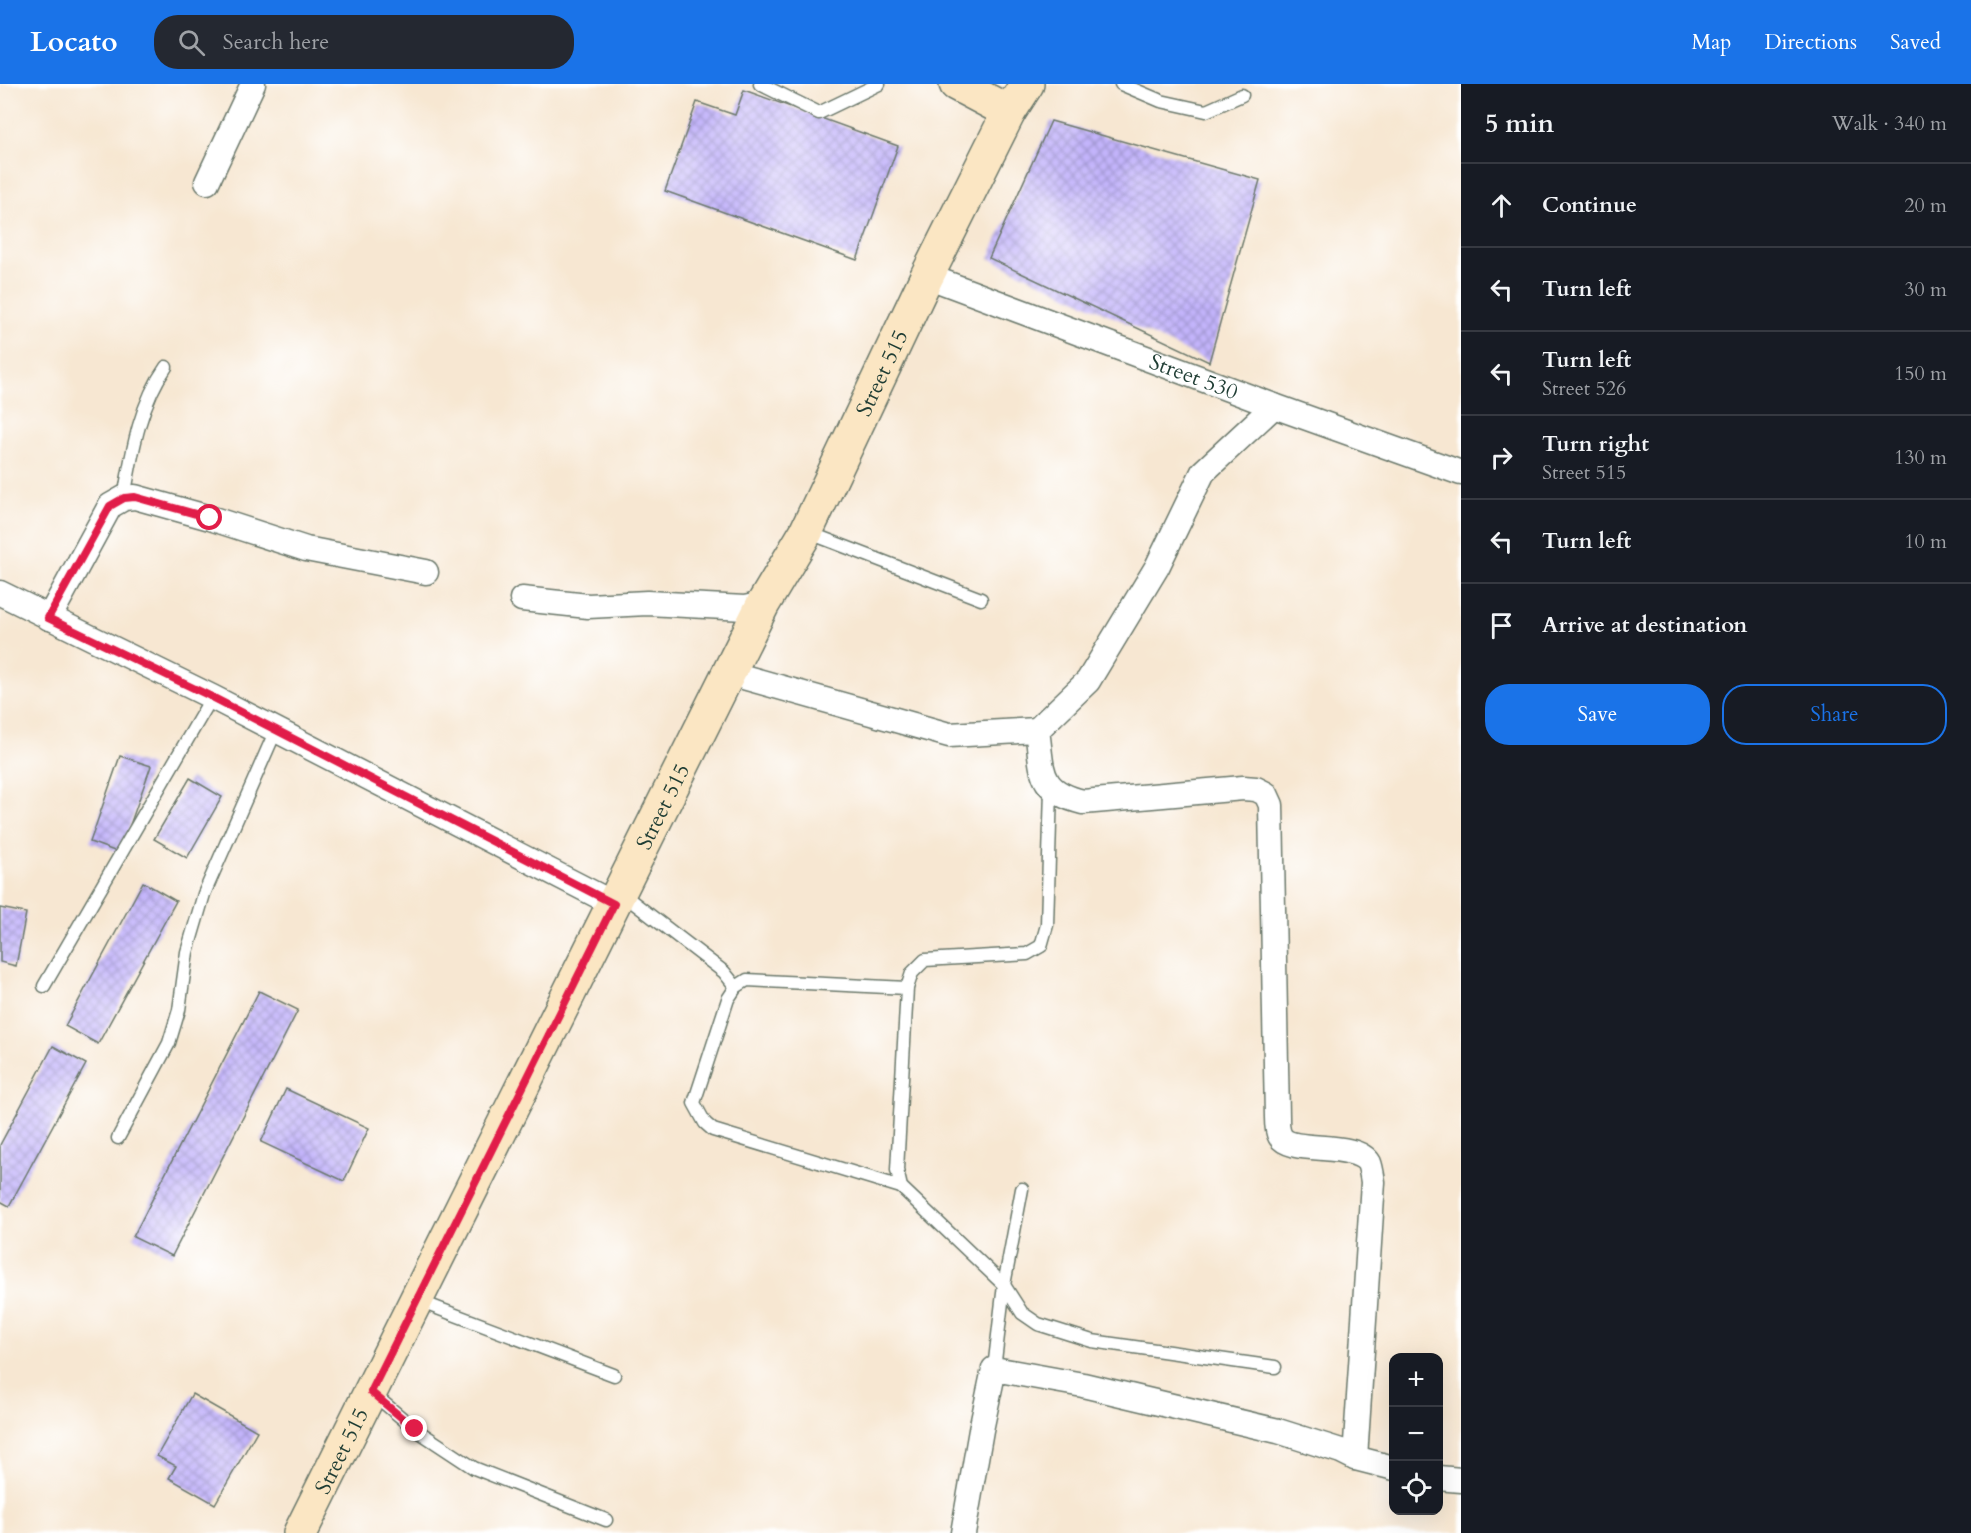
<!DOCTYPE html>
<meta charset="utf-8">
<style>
:root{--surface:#171b24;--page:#242831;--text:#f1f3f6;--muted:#9ea1a6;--line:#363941;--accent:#1a73e8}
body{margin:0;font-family:Cardo,serif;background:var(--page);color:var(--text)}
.controls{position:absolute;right:18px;bottom:18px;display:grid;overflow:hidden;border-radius:12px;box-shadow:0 6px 24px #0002}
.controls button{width:54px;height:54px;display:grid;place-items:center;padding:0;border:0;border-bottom:2px solid var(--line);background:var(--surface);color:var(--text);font:30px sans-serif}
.stop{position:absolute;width:18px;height:18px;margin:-14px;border:4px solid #e11d48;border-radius:50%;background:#fff}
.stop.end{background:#e11d48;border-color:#fff;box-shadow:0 2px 6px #0008}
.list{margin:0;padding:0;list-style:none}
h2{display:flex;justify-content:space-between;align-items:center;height:78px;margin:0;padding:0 24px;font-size:26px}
h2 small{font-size:20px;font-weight:400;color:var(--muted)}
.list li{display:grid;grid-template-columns:39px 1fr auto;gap:18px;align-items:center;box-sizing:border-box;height:84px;padding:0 24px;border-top:2px solid var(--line)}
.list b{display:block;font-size:22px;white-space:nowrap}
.list p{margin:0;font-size:20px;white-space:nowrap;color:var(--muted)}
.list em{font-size:20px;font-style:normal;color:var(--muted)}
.actions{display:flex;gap:12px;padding:18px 24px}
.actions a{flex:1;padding:14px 0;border:2px solid var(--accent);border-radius:24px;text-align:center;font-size:21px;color:var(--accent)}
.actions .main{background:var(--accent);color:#fff}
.icon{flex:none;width:33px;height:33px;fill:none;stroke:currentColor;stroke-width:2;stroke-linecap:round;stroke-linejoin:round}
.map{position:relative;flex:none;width:1461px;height:1449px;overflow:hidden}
header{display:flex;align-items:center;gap:36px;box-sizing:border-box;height:84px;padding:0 30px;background:var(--accent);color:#fff}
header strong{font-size:28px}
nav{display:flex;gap:33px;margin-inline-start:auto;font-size:21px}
.search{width:420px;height:54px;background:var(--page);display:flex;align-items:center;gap:15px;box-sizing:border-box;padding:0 21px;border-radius:24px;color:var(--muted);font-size:22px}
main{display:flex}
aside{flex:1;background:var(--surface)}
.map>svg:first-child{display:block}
</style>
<header>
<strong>Locato</strong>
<div class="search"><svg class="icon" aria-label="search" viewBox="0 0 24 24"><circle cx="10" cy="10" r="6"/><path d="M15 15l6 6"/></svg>Search here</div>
<nav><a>Map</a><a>Directions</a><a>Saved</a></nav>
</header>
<main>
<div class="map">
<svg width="1461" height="1449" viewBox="0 0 1461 1449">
<defs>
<pattern id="building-cross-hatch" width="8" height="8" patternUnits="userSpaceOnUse" patternTransform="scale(1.5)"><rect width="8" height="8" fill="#c3b4fb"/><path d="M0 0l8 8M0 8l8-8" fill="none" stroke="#9e94cc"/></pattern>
</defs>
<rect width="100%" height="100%" fill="#fff"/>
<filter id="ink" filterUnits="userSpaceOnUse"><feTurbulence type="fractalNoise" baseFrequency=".0167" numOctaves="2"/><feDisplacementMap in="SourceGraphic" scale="12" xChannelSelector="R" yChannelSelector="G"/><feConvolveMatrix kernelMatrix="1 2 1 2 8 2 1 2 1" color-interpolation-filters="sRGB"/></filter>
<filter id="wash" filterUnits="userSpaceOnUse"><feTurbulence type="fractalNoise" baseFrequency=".008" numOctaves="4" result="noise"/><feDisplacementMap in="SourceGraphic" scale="24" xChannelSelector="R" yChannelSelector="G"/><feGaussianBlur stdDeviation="1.35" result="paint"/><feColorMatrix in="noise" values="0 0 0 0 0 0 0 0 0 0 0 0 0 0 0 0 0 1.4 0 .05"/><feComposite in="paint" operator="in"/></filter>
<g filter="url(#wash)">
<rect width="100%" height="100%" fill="#f7e7d2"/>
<g id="blocks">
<!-- building -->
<g fill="url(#building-cross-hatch)">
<path d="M 744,6 L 898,62 L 857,176 L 665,107 L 697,18 L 735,31 Z"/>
<path d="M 1051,37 L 1260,96 L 1209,278 L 989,174 Z"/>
<path d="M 120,672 L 151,682 L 120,769 L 90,758 Z"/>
<path d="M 190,694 L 222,713 L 187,774 L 154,755 Z"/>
<path d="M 143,798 L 176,817 L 98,960 L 65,942 Z"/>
<path d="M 0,824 L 26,829 L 16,882 L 0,878 Z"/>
<path d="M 259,907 L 298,926 L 172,1172 L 133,1153 Z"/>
<path d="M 53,962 L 86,980 L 9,1122 L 0,1117 L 0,1061 Z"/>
<path d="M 286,1005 L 369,1044 L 344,1097 L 261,1058 Z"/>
<path d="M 192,1310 L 257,1347 L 215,1420 L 169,1394 L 176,1382 L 157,1372 Z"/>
</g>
</g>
</g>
<g filter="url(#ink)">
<use href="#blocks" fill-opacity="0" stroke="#6b786b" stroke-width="1.5"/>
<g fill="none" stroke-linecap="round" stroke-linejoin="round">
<!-- lane casing -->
<g stroke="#6b786b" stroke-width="15">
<g id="lane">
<path d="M 760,0 L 819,29 L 879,0"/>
<path d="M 1121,0 L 1161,17 L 1206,27 L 1242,11"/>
<path d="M 124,414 C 132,369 139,321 166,283"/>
<path d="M 807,448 L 981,515"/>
<path d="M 1051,705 L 1047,841 L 1041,862 L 1027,870 L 925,876 L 912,889 L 907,904 L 897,1086 L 901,1103 L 1004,1201 L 1022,1229 L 1038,1240 L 1092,1257 L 1275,1283"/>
<path d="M 621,809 L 724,888 L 736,903"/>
<path d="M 44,902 L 212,613"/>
<path d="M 118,1054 L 169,959 L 179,926 L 187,868 L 204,810 L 276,646"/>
<path d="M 901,1103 L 713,1046 L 705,1039 L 694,1019 L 728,915 L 736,903 L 747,896 L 907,904"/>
<path d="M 416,1216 L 614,1291"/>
<path d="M 994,1285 L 1004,1201 L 1022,1105"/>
<path d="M 372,1309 L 415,1345 L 474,1384 L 606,1436"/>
</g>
</g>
<!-- street casing -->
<g stroke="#6b786b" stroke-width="27">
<g id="street">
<path d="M 207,98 L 253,0"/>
<path id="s1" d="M 927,192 L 1274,322 L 1461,389"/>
<path d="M 0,509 L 212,613 L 614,820"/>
<path d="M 522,515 L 588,522 L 647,519 L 745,524 L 763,520"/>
<path d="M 49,534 L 110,422 L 124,414 L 135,413 L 210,434 L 306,465 L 426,488"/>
<path d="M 729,589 L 949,651 L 1037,646 L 1088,597 L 1157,483 L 1203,388 L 1274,322"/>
<path d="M 1037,646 C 1043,687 1037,707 1083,718 L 1243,704 L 1256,705 L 1266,710 L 1271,721 L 1277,1033 C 1277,1039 1277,1047 1280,1052 C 1290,1071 1355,1056 1369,1079 C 1371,1084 1372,1092 1373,1098 L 1355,1374"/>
<path d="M 1438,1394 L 1461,1396"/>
<path d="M 963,1449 L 981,1346 L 994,1285 L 1083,1301 L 1278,1347 L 1341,1367 L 1355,1374 L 1394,1384"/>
</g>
</g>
<!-- secondary casing -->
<g stroke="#6b786b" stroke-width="36">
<g id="secondary">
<path d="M 956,0 L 1009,28"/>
<path id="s2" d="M 300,1449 L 763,520 L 806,448 L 927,192 L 1009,28 L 1027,0"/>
</g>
</g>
<!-- lane -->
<use href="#lane" stroke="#fff" stroke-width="12"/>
<!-- street -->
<use href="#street" stroke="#fff" stroke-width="24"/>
<!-- secondary -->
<use href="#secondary" stroke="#fbe6c3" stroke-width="33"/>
</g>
</g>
<g fill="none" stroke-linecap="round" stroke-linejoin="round" filter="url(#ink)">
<!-- route -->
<path stroke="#e11d48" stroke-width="8" d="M 210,434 L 135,413 L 124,414 L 110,422 L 48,534 L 212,613 L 614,820 L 371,1308 L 415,1345"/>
</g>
<g text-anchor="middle" stroke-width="4.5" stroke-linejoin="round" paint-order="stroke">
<!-- street labels -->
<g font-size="22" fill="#1f3d34" stroke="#fff">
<text dy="8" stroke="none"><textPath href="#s2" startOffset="1298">Street 515</textPath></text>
<text dy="8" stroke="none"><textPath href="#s1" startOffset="285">Street 530</textPath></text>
<text dy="8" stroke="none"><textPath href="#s2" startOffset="812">Street 515</textPath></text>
<text dy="8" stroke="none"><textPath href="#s2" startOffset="92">Street 515</textPath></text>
</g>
</g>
</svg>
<div class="controls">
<button>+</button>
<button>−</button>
<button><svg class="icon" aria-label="locate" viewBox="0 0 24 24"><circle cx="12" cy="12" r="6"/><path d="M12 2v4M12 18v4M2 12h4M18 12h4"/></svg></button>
</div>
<div class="stop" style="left:210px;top:434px"></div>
<div class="stop end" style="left:415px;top:1345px"></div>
</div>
<aside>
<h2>5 min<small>Walk · 340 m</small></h2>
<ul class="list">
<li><svg class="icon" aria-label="ahead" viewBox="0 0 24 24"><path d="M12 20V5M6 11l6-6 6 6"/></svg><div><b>Continue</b></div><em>20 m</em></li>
<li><svg class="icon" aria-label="left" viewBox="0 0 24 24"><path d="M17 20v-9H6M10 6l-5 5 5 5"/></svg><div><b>Turn left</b></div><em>30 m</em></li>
<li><svg class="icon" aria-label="left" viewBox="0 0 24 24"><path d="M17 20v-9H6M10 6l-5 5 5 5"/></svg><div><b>Turn left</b><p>Street 526</p></div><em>150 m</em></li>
<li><svg class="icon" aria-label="right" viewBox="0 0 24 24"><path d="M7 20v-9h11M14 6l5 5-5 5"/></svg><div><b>Turn right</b><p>Street 515</p></div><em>130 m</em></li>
<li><svg class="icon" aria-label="left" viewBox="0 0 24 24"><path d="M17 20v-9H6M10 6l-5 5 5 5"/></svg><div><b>Turn left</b></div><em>10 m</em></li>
<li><svg class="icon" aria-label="arrive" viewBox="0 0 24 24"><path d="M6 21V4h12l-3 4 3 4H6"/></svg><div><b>Arrive at destination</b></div></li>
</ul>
<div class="actions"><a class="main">Save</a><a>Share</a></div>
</aside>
</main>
